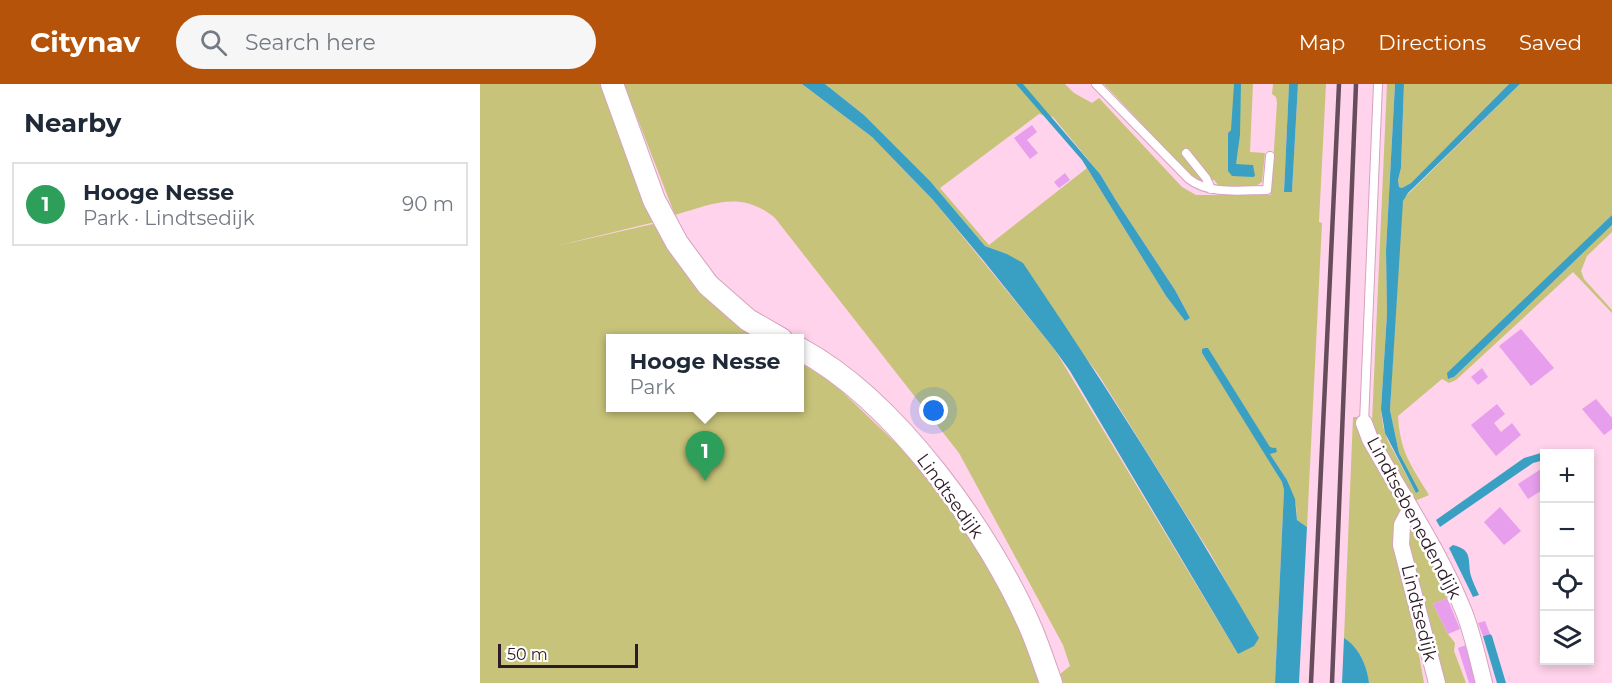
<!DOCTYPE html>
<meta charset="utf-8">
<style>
:root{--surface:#fff;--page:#f6f6f7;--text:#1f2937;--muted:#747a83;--line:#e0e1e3;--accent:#b45309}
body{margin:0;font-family:Montserrat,sans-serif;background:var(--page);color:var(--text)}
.controls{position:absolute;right:18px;bottom:18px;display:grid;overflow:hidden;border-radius:0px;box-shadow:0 3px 9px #0003}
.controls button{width:54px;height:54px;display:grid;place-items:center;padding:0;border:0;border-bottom:2px solid var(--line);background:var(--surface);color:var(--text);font:30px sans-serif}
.scale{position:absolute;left:18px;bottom:15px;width:140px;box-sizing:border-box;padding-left:6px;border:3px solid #2f1b27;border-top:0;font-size:16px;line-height:21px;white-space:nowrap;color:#2f1b27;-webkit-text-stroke:4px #fff;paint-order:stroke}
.you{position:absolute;left:454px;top:327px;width:21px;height:21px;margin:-15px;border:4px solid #fff;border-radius:50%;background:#1a73e8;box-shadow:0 0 0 9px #1a73e833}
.badge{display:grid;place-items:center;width:39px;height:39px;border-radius:50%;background:var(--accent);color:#fff;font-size:20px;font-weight:700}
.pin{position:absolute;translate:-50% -50px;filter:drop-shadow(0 2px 3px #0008)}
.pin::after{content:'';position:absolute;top:32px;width:21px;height:18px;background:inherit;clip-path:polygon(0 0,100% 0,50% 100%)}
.popup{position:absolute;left:126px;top:250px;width:198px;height:78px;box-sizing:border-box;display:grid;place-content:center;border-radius:0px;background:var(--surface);filter:drop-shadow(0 2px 4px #0005);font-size:20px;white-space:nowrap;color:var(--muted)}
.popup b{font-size:22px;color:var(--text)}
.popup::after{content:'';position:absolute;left:50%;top:100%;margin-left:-12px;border:12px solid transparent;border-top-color:var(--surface)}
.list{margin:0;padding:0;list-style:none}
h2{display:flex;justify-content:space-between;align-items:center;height:78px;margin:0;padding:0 24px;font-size:26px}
h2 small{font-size:20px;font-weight:400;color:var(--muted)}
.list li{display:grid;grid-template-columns:39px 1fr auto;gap:18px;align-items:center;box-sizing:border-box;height:84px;margin:0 12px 12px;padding:0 12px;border:2px solid var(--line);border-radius:0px}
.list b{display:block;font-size:22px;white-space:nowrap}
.list p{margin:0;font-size:20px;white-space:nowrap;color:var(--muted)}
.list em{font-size:20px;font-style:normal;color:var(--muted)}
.icon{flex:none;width:33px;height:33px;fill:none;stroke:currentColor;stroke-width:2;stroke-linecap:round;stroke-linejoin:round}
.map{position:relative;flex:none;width:1132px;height:599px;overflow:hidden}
header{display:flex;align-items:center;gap:36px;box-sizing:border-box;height:84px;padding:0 30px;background:var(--accent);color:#fff}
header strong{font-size:28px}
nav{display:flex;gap:33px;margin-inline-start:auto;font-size:21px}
.search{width:420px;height:54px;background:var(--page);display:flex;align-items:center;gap:15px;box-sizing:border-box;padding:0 21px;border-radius:33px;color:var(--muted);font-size:22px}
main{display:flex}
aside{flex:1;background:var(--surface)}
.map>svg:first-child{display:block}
</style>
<header>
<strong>Citynav</strong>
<div class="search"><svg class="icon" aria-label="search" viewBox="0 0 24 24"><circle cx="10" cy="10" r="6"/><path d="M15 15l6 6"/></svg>Search here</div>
<nav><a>Map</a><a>Directions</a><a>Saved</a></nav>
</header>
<main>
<aside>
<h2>Nearby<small></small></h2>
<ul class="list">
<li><span class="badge" style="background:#2e9e5b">1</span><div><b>Hooge Nesse</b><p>Park · Lindtsedijk</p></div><em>90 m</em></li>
</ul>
</aside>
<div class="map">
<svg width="1132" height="599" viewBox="0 0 1132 599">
<rect width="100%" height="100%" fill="#ffd3eb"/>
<!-- green -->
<g fill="#c8c37a" fill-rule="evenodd">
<path d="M 0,0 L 121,0 L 175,138 L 72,163 L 173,140 L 229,215 L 279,254 L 130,255 L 130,324 L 320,324 L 320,279 L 351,297 L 421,364 L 478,430 L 551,563 L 562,599 L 0,599 Z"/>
<path d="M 144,0 L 322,0 L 392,53 L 453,116 L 575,266 L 758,570 L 778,554 L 730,469 L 618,290 L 527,170 L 505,162 L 450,97 L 384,31 L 345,0 L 585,0 L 594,9 L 612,19 L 619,14 L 702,103 L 716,111 L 791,111 L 797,19 L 796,13 L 792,10 L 793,0 L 809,0 L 804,107 L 812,108 L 818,0 L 846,0 L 839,138 L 842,139 L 827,443 L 817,436 L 816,421 L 807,396 L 790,370 L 794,363 L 790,363 L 787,359 L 728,265 L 722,269 L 785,369 L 802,398 L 804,406 L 795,599 L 583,599 L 580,590 L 590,582 L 583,561 L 479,369 L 295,134 C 261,106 233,120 195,131 ZM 559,30 L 573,33 L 620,90 L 637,118 L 695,206 L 710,234 L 705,237 L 686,212 L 607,84 L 509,161 L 460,104 Z"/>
<path d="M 624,0 L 773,0 L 770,68 L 785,69 L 782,98 L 776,102 L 739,102 L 734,96 L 723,96 L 723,99 L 712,93 Z"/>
<path d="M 907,0 L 915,0 L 906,166 L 907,230 L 901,325 L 903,342 L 908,357 L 936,409 L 919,369 L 910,326 L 921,122 L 924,114 L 1040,0 L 1132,0 L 1132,131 L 969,295 L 974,293 L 1132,141 L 1132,148 L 1107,172 L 1101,187 L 1104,195 L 1132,226 L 1132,229 L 1093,188 L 976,296 L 969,299 L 962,295 L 918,332 C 920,368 931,381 949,411 L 935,417 L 894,353 L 892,338 Z"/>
<path d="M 924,0 L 1029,0 L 931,99 L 922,104 L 919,103 L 918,96 L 921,84 Z"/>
<path d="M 873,333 L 877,333 L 878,340 L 919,416 L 921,424 L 914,439 L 914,458 L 934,543 L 944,599 L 889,599 C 887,582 879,563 864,554 Z"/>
<path d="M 931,444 L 963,496 L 967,514 L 953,520 L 968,550 L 975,559 L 974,567 L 986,599 L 963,599 L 930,474 L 928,449 Z"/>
</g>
<!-- water -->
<g fill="#3aa0c3">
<path d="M 322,0 L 345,0 L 384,31 L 450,97 L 505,162 L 527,170 L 543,179 C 626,302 705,426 779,554 L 774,562 L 758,570 L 590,287 L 575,266 L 503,176 L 453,116 L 392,53 Z"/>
<path d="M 536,0 L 543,0 L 620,90 L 637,118 L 695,206 L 710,234 L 705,237 L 686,212 L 602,76 Z"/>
<path d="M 754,0 L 761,0 L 760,51 L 756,80 L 773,81 L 775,92 L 773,93 L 752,92 L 748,87 L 748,49 L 751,46 Z"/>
<path d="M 809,0 L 818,0 L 812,108 L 804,108 Z"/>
<path d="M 915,0 L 924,0 L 921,84 L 918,96 L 919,103 L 922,104 L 931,99 L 1029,0 L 1040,0 L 928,109 L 923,117 L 910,326 L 919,369 L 939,407 L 936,409 L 905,349 L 901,325 L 907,230 L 906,166 Z"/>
<path d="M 1132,131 L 1132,141 L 974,293 L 968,295 L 967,289 Z"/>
<path d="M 725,264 L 728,264 L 790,363 L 796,364 L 797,368 L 790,370 L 807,396 L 815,415 L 817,436 L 827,443 L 819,599 L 795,599 L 804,406 L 802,398 L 722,269 L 722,265 Z"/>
<path d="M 1061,369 L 1068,369 L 1064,370 L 1064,376 L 1053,379 L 960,443 L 956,436 L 1044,374 Z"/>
<path d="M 973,461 C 994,466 987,477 991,492 C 993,498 996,505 999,511 L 993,513 L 969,464 Z"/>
<path d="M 1010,550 L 1012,552 L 1026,599 L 1017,599 L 1003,552 Z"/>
<path d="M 864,554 C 879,563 887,582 889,599 L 862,599 Z"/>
</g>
<!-- building -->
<g fill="#e79eec">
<path d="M 552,41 L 557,48 L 547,56 L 558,69 L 550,75 L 534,54 Z"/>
<path d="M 585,89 L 590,96 L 579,104 L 574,98 Z"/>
<path d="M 1041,245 L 1074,284 L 1051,302 L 1019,262 Z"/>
<path d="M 1002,284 L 1008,293 L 998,301 L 991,293 Z"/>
<path d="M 1116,315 L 1132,334 L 1132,345 L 1124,351 L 1102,325 Z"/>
<path d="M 1017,320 L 1025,330 L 1014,339 L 1021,348 L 1032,339 L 1041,351 L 1016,372 L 991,341 Z"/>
<path d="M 1061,385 L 1064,390 L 1064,405 L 1048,415 L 1038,400 Z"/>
<path d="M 1020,423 L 1041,447 L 1024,461 L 1004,438 Z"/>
<path d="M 967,514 L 980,545 L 968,550 L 953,520 Z"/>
<path d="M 1005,537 L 1010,550 L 1003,552 L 998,539 Z"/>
<path d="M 986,561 L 999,599 L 989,599 L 978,564 Z"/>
</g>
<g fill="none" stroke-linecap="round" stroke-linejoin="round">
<!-- lane casing -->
<g stroke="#d6a2bf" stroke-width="10">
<g id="lane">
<path d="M 616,0 L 709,95 C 729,111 763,106 787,106 L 790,72"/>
<path d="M 706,69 L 726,94 L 731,105"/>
<path d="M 884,339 L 898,0"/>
</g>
</g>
<!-- street casing -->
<g stroke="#d6a2bf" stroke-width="18">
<g id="street">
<path d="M 884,339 L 890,355 C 922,412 960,468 984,528 C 993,551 998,576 1004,599"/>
<path d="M 930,426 L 922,441 L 921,461 L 957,599"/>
</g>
</g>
<!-- secondary casing -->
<g stroke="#d6a2bf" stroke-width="24">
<g id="secondary">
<path d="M 132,0 L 174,116 L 197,159 L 228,201 L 268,236 L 301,255"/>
<path d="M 320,265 C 415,316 510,448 552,547 C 559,564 565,582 571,599"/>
</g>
</g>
<!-- lane -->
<use href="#lane" stroke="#fff" stroke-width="8"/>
<!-- street -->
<use href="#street" stroke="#fff" stroke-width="16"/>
<!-- secondary -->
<use href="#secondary" stroke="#fff" stroke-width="22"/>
<!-- rail -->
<g stroke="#674c5c" stroke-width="4.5">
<path d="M 831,599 L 859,0"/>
<path d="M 852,599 L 876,0"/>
</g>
</g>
<g text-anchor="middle" stroke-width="5" stroke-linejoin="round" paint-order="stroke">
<!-- street labels -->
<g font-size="18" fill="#2f1b27" stroke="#fff">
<text transform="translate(470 412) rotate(54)" y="6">Lindtsedijk</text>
<text transform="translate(934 434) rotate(62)" y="6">Lindtsebenedendijk</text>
<text transform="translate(939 529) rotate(76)" y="6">Lindtsedijk</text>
</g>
</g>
</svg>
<div class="controls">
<button>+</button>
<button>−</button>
<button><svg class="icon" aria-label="locate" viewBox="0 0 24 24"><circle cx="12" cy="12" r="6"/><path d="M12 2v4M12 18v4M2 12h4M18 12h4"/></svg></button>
<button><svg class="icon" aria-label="layers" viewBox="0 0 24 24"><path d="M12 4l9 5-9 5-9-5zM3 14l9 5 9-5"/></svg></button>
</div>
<div class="scale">50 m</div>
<div class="you"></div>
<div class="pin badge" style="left:225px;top:397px;background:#2e9e5b">1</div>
<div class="popup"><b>Hooge Nesse</b>Park</div>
</div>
</main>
